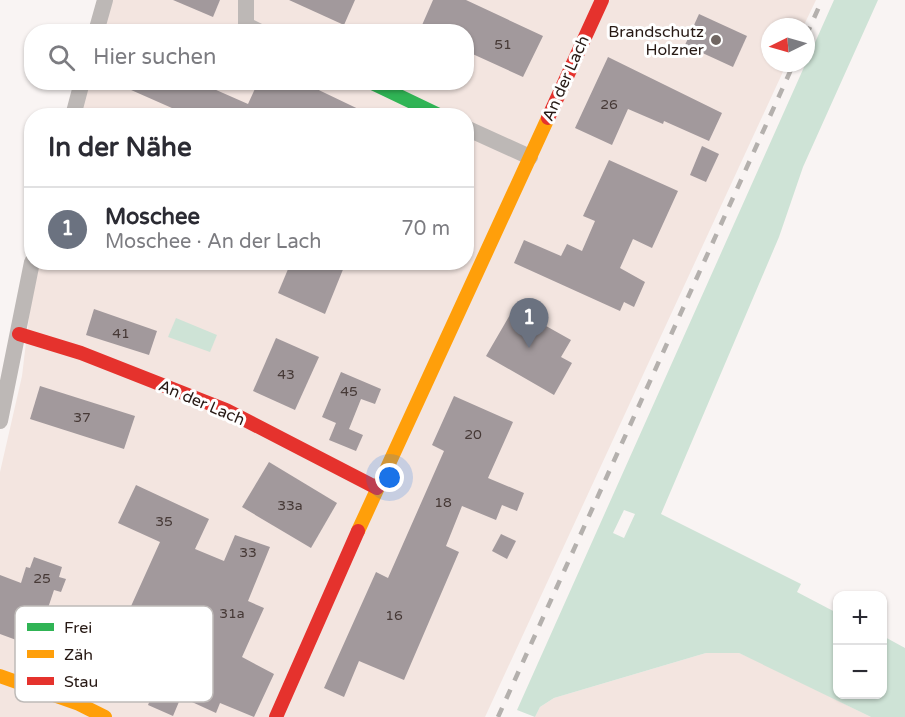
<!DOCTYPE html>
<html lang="de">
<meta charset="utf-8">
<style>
:root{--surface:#fff;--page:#f2f2f3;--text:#2b2b33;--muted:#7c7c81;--line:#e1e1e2;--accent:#111827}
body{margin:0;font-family:"Varela Round",sans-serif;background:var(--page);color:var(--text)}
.controls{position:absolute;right:18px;bottom:18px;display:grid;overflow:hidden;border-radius:12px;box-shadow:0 2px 4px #0004}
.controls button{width:54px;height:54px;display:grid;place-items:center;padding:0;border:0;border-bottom:2px solid var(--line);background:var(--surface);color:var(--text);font:30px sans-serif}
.compass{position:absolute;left:761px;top:18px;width:54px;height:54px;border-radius:50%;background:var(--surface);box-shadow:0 2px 4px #0004;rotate:265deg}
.you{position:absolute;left:390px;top:478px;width:21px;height:21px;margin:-15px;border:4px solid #fff;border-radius:50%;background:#1a73e8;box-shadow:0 0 0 9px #1a73e833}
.badge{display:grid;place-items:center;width:39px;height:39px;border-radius:50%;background:var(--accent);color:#fff;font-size:20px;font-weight:700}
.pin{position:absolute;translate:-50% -50px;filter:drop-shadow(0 2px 3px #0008)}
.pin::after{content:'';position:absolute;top:32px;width:21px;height:18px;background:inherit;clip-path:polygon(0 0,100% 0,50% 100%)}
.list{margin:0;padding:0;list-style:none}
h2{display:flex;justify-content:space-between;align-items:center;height:78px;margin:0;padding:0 24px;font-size:26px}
h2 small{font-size:20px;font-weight:400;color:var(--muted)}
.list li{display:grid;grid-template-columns:39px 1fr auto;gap:18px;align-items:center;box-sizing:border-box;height:84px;padding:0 24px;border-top:2px solid var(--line)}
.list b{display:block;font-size:22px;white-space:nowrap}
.list p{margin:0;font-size:20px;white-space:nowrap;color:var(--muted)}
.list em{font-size:20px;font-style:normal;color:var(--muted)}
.icon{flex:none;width:33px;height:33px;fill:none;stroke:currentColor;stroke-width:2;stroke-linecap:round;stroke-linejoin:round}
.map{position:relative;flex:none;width:905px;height:717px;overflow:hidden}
.search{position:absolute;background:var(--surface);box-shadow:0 2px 4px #0004;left:24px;top:24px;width:450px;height:66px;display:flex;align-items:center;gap:15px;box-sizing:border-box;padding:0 21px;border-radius:24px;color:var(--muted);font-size:22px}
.panel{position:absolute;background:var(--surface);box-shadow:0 2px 4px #0004;left:24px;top:108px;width:450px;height:162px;border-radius:24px}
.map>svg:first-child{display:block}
</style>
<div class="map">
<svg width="905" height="717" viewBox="0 0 905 717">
<rect width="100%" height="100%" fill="#f9f4f3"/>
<!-- built -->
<g fill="#f3e5e0">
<path d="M 111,0 L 816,0 L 803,27 L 770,27 L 770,63 L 787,63 L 485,717 L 0,717 L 0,472 L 22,376 L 33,284 L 39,263 L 466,262 L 466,116 L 79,115 L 89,83 L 466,82 L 466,32 L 103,31 Z"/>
<path d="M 725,651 L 739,653 L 760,662 L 871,717 L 535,717 L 540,707 L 554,698 L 706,653 Z"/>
</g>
<!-- green -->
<g fill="#cee3d6" fill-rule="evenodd">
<path d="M 834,0 L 878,0 L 803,167 L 779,237 L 661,514 L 801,584 L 797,592 L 837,613 L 838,694 L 882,694 L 883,636 L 905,648 L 905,717 L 871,717 L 739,653 L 706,653 L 554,698 L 540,707 L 535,717 L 517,710 ZM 624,510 L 635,514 L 624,538 L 613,533 Z"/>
<path d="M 176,318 L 217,335 L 210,352 L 168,337 Z"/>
</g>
<!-- building -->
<g fill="#a2999c">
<path d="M 173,0 L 220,0 L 213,17 Z"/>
<path d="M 289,0 L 355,0 L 344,25 Z"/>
<path d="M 433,0 L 466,0 L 543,36 L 523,77 L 466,51 L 466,32 L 419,32 Z"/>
<path d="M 699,14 L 747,36 L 733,67 L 685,45 Z"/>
<path d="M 608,57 L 722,113 L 709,141 L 664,121 L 663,124 L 628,109 L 612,145 L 575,128 Z"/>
<path d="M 113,82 L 198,82 L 248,104 L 258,82 L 302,82 L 373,116 L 190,116 Z"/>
<path d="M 702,146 L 719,154 L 706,182 L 690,175 Z"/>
<path d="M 609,160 L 678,191 L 652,248 L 633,239 L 620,268 L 645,282 L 634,307 L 624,302 L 620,311 L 514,263 L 524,240 L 561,256 L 567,244 L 582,251 L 595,221 L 583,216 Z"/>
<path d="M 291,262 L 346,262 L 325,314 L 278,293 Z"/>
<path d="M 514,308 L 571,340 L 561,357 L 572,363 L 554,395 L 486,356 Z"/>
<path d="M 94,309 L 157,331 L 149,355 L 86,335 Z"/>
<path d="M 276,338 L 319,357 L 295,410 L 253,391 Z"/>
<path d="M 341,372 L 381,389 L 375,404 L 361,399 L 349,429 L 363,435 L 356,451 L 329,440 L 336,423 L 322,417 Z"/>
<path d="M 40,386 L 135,416 L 124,449 L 30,419 Z"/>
<path d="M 454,396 L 513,422 L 488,478 L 524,493 L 517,511 L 502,505 L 496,520 L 462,506 L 446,546 L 459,552 L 404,680 L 359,661 L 344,697 L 324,688 L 376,572 L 388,578 L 444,451 L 432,445 Z"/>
<path d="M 269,462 L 337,503 L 311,548 L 242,507 Z"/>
<path d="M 136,485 L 209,519 L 195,549 L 224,561 L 235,535 L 270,547 L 248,601 L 264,608 L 242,657 L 274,674 L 254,717 L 220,703 L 216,713 L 181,697 L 173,716 L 148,705 L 150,700 L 99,677 L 160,542 L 118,523 Z"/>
<path d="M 501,534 L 516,541 L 507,559 L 492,551 Z"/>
<path d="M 34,557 L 62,567 L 59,577 L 66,579 L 61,592 L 54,590 L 45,617 L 48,618 L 38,648 L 0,634 L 0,575 L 21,583 L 26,567 L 30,568 Z"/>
</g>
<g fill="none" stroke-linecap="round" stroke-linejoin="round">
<!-- street -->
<g stroke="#bdb8b6" stroke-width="16">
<path d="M 246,0 L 246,25 L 260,32"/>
<path d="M 96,32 L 105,0"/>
<path d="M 73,116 L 82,82"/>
<path d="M 466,128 L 530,157"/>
<path d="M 0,421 L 32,262"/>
</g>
<!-- fast -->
<path stroke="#30b455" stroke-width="14" d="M 370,82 L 441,116"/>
<!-- slow -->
<g stroke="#ff9f0a" stroke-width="14">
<path d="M 358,531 L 548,118"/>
<path d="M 0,676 L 79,704 L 105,717"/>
</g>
<!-- jam -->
<g stroke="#e5322d" stroke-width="14">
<path d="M 548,118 L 602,0"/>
<path d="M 19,334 L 81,353 L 226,410 L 377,488"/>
<path d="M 276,717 L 358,531"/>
</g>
<!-- rail -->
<g stroke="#b4b0ad" stroke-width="4.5" stroke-dasharray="10 10" stroke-linecap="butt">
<path d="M 806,36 L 822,0"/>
<path d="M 498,717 L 794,63"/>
</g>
</g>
<!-- markers -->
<circle fill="#706662" stroke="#fff" stroke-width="2" cx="716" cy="40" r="6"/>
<g text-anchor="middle" stroke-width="6" stroke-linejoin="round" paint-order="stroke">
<!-- number labels -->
<g font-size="14" fill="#463936">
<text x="503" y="49">51</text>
<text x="609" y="109">26</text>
<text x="121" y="338">41</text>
<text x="286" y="379">43</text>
<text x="349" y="396">45</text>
<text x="82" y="422">37</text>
<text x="473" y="439">20</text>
<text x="443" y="507">18</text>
<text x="290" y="510">33a</text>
<text x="164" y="526">35</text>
<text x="248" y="557">33</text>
<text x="42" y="583">25</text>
<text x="232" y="618">31a</text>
<text x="394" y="620">16</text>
</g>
<!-- poi labels -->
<g font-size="16" fill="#271914" stroke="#fff" text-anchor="end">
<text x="704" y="37">Brandschutz<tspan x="704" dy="18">Holzner</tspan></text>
</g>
<!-- street labels -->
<g font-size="16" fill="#271914" stroke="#fff">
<text transform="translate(565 78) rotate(-66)" y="6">An der Lach</text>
<text transform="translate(202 402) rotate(23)" y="6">An der Lach</text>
</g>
</g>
<!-- legend -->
<rect x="15" y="606" width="198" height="96" rx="9" fill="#fff" stroke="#bebab8" stroke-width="1.5"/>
<rect x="27" y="623" width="27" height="8" fill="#30b455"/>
<rect x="27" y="650" width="27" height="8" fill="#ff9f0a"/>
<rect x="27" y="677" width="27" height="8" fill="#e5322d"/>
<g font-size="16" fill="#271914">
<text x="64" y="633">Frei</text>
<text x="64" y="660">Zäh</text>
<text x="64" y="687">Stau</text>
</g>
</svg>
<div class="controls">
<button>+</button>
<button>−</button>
</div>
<svg class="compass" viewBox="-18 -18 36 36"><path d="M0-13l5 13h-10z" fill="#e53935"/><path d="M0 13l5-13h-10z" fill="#7c7c81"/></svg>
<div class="you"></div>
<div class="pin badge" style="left:529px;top:348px;background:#6b7280">1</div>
<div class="search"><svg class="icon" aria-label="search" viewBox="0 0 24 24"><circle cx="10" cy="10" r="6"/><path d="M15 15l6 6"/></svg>Hier suchen</div>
<section class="panel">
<h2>In der Nähe<small></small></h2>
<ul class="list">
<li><span class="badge" style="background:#6b7280">1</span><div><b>Moschee</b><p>Moschee · An der Lach</p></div><em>70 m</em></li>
</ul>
</section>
</div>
